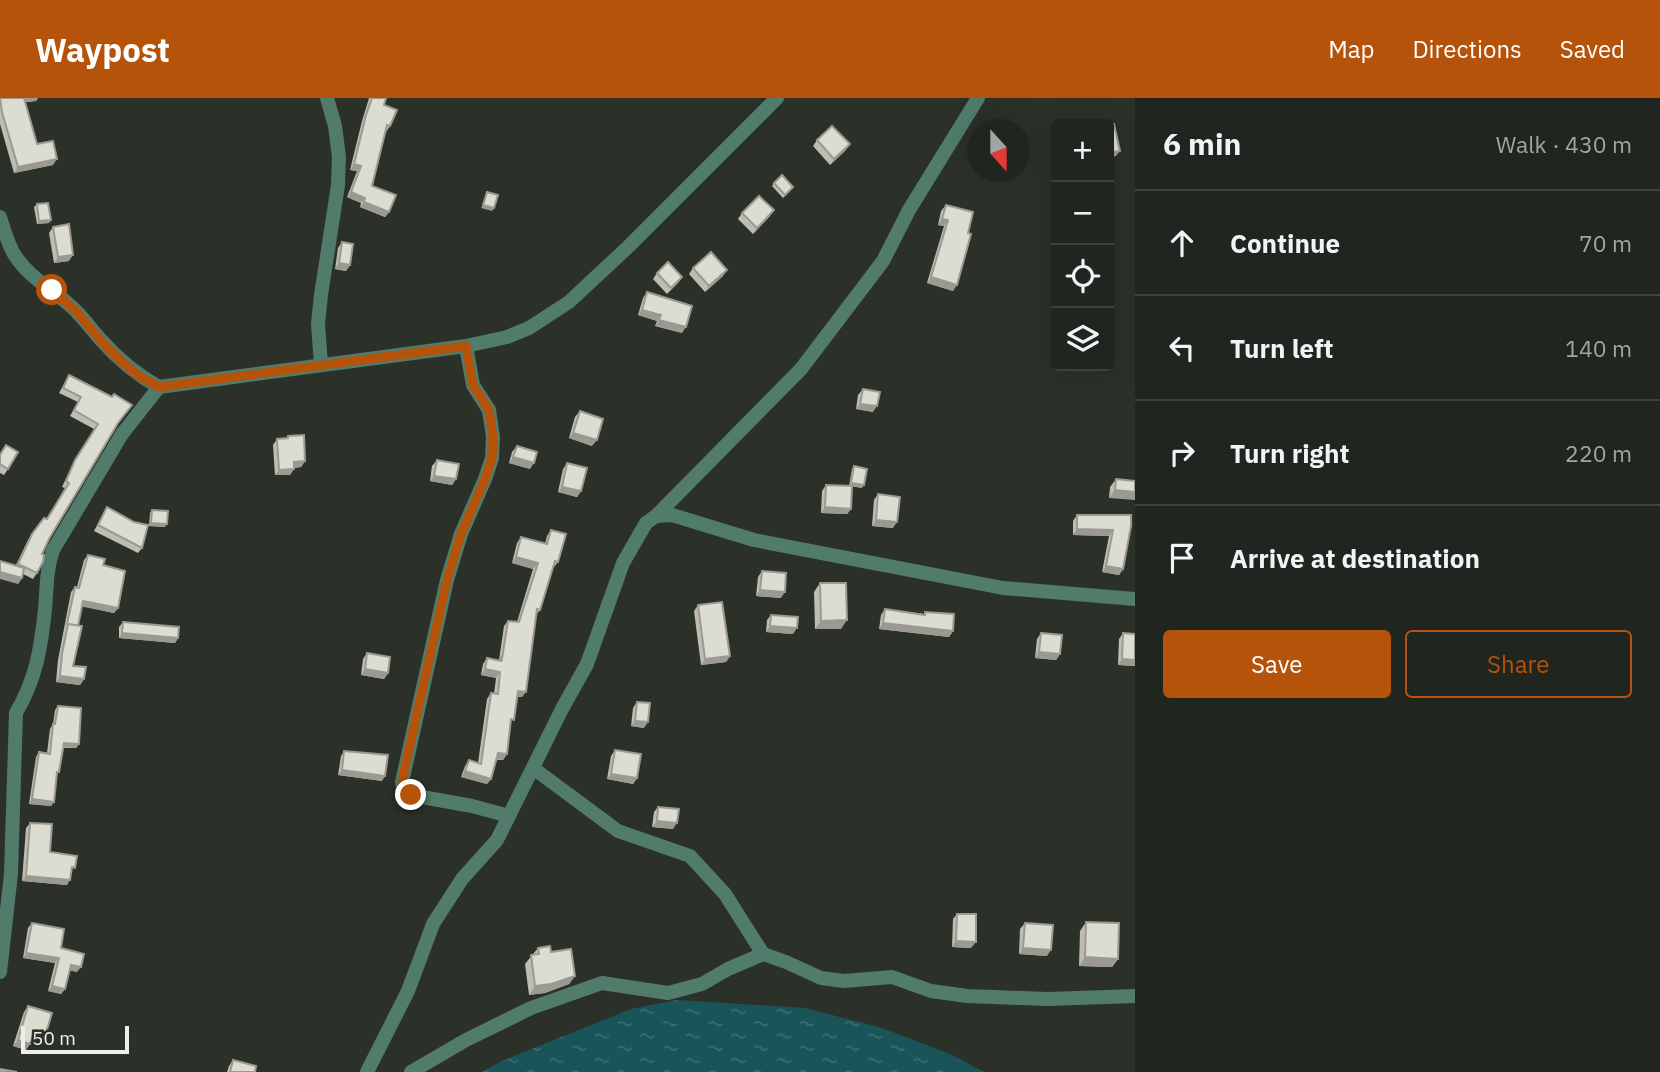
<!DOCTYPE html>
<meta charset="utf-8">
<style>
:root{--surface:#20251f;--page:#2d312c;--text:#f1f3f6;--muted:#a2a5a4;--line:#3d423d;--accent:#b45309}
body{margin:0;font-family:"IBM Plex Sans",sans-serif;background:var(--page);color:var(--text)}
.controls{position:absolute;right:21px;top:21px;display:grid;overflow:hidden;border-radius:7px;box-shadow:0 7px 28px #0002}
.controls button{width:63px;height:63px;display:grid;place-items:center;padding:0;border:0;border-bottom:2px solid var(--line);background:var(--surface);color:var(--text);font:35px sans-serif}
.compass{position:absolute;left:967px;top:21px;width:63px;height:63px;border-radius:50%;background:var(--surface);box-shadow:0 7px 28px #0002;rotate:159deg}
.scale{position:absolute;left:21px;bottom:18px;width:108px;box-sizing:border-box;padding-left:7px;border:4px solid #ecefeb;border-top:0;font-size:19px;line-height:24px;white-space:nowrap;color:#ecefeb;-webkit-text-stroke:5px #2b3129;paint-order:stroke}
.stop{position:absolute;width:21px;height:21px;margin:-16px;border:5px solid #b45309;border-radius:50%;background:#fff}
.stop.end{background:#b45309;border-color:#fff;box-shadow:0 2px 7px #0008}
.list{margin:0;padding:0;list-style:none}
h2{display:flex;justify-content:space-between;align-items:center;height:91px;margin:0;padding:0 28px;font-size:30px}
h2 small{font-size:23px;font-weight:400;color:var(--muted)}
.list li{display:grid;grid-template-columns:46px 1fr auto;gap:21px;align-items:center;box-sizing:border-box;height:105px;padding:0 28px;border-top:2px solid var(--line)}
.list b{display:block;font-size:26px;white-space:nowrap}
.list em{font-size:23px;font-style:normal;color:var(--muted)}
.actions{display:flex;gap:14px;padding:21px 28px}
.actions a{flex:1;padding:16px 0;border:2px solid var(--accent);border-radius:7px;text-align:center;font-size:24px;color:var(--accent)}
.actions .main{background:var(--accent);color:#fff}
.icon{flex:none;width:38px;height:38px;fill:none;stroke:currentColor;stroke-width:2;stroke-linecap:round;stroke-linejoin:round}
.map{position:relative;flex:none;width:1135px;height:974px;overflow:hidden}
header{display:flex;align-items:center;gap:42px;box-sizing:border-box;height:98px;padding:0 35px;background:var(--accent);color:#fff}
header strong{font-size:33px}
nav{display:flex;gap:38px;margin-inline-start:auto;font-size:24px}
main{display:flex}
aside{flex:1;background:var(--surface)}
.map>svg:first-child{display:block}
</style>
<header>
<strong>Waypost</strong>
<nav><a>Map</a><a>Directions</a><a>Saved</a></nav>
</header>
<main>
<div class="map">
<svg width="1135" height="974" viewBox="0 0 1135 974">
<defs>
<pattern id="water-ripples" width="26" height="14" patternUnits="userSpaceOnUse" patternTransform="scale(1.75)"><rect width="26" height="14" fill="#195458"/><path d="M2 4q2-2 4 0t4 0M15 11q2-2 4 0t4 0" fill="none" stroke="#3b6d70"/></pattern>
</defs>
<rect width="100%" height="100%" fill="#2b3129"/>
<!-- water -->
<path fill="url(#water-ripples)" d="M 677,902 L 805,910 L 882,930 L 950,956 L 984,974 L 482,974 L 502,963 L 631,911 Z"/>
<g fill="none" stroke-linecap="round" stroke-linejoin="round">
<!-- minor -->
<g stroke="#517c6c" stroke-width="14">
<path d="M 0,119 C 4,132 8,148 16,159 C 31,182 58,194 76,213 C 85,222 92,232 101,242 C 118,261 137,277 159,289 L 466,248 L 507,239 L 529,230 L 569,204 L 628,149 L 777,0"/>
<path d="M 466,248 L 473,287 L 489,312 L 493,339 L 492,360 L 485,381 L 461,436 L 447,482 L 402,684 L 403,690 L 411,697 L 472,708 L 509,718"/>
<path d="M 321,267 L 318,226 L 321,197 L 338,87 L 339,59 L 335,28 L 327,0"/>
<path d="M 656,418 L 672,417 L 754,442 L 1003,490 L 1135,501"/>
<path d="M 533,670 L 618,733 L 690,758 L 725,796 L 763,856"/>
<path d="M 0,874 L 11,776 L 16,615 C 36,581 41,550 45,511 C 47,490 46,472 53,452 L 122,336 L 159,289"/>
<path d="M 367,974 L 408,893 L 433,826 L 462,781 L 497,742 L 562,611 L 587,566 L 623,465 L 646,425 L 656,418 L 801,271 L 883,163 L 909,112 L 978,0"/>
<path d="M 411,974 L 466,942 L 531,910 L 602,885 L 668,895 L 702,886 L 728,871 L 763,856 L 786,864 L 821,880 L 844,883 L 892,879 L 931,893 L 967,898 L 1048,901 L 1135,898"/>
</g>
</g>
<!-- wall -->
<g fill="#bdbdb4">
<path d="M 0,0 L 38,0 L 36,3 L 25,4 L 37,46 L 53,67 L 14,75 L 0,26 Z"/>
<path d="M 369,0 L 386,0 L 384,7 L 390,28 L 386,34 L 372,88 L 389,114 L 385,119 L 360,109 L 361,105 L 347,99 L 357,73 L 350,72 L 362,23 Z"/>
<path d="M 817,42 L 846,52 L 830,67 L 813,48 Z"/>
<path d="M 774,85 L 791,92 L 783,100 L 772,88 Z"/>
<path d="M 37,106 L 51,122 L 49,125 L 37,126 L 34,109 Z"/>
<path d="M 946,107 L 968,135 L 953,193 L 927,185 L 944,128 L 938,127 L 941,113 Z"/>
<path d="M 742,115 L 770,118 L 753,136 L 738,121 Z"/>
<path d="M 53,129 L 69,163 L 54,165 L 49,135 Z"/>
<path d="M 342,144 L 350,167 L 346,173 L 335,171 L 338,150 Z"/>
<path d="M 693,170 L 723,178 L 705,194 L 689,176 Z"/>
<path d="M 657,175 L 682,179 L 678,185 L 667,196 L 653,181 Z"/>
<path d="M 647,194 L 682,235 L 655,228 L 657,223 L 638,217 L 643,200 Z"/>
<path d="M 69,277 L 116,328 L 49,441 L 42,456 L 37,475 L 33,481 L 23,476 L 22,480 L 18,486 L 16,467 L 28,442 L 44,420 L 47,421 L 65,390 L 62,389 L 72,368 L 94,331 L 70,318 L 78,304 L 59,295 Z"/>
<path d="M 863,291 L 873,314 L 856,311 L 858,297 Z"/>
<path d="M 580,313 L 592,348 L 569,340 L 575,319 Z"/>
<path d="M 288,338 L 305,363 L 301,369 L 294,370 L 290,377 L 275,377 L 273,347 L 277,341 L 286,340 Z"/>
<path d="M 6,347 L 8,371 L 4,377 L 0,375 L 0,356 Z"/>
<path d="M 517,348 L 530,371 L 509,365 L 512,354 Z"/>
<path d="M 437,362 L 456,381 L 452,387 L 430,383 L 432,368 Z"/>
<path d="M 567,365 L 581,393 L 577,399 L 558,394 L 563,371 Z"/>
<path d="M 854,368 L 862,390 L 852,388 L 851,411 L 847,416 L 821,415 L 822,393 L 826,387 L 849,388 L 852,371 Z"/>
<path d="M 1116,381 L 1135,383 L 1109,400 L 1110,389 Z"/>
<path d="M 878,396 L 893,430 L 872,428 L 874,402 Z"/>
<path d="M 107,409 L 142,450 L 138,455 L 94,433 Z"/>
<path d="M 152,412 L 165,429 L 149,428 L 150,415 Z"/>
<path d="M 1077,417 L 1131,417 L 1123,471 L 1119,477 L 1102,474 L 1109,438 L 1073,437 L 1073,423 Z"/>
<path d="M 551,432 L 558,464 L 553,470 L 540,512 L 536,517 L 522,599 L 517,599 L 510,627 L 507,656 L 503,662 L 497,662 L 491,681 L 487,686 L 461,679 L 465,668 L 469,662 L 478,665 L 487,601 L 491,595 L 494,596 L 496,580 L 481,577 L 483,566 L 487,560 L 499,562 L 504,528 L 508,523 L 517,524 L 533,471 L 512,465 L 517,445 L 521,439 L 545,446 L 547,438 Z"/>
<path d="M 88,457 L 103,467 L 118,510 L 114,515 L 82,508 L 78,528 L 73,568 L 84,581 L 80,587 L 56,584 L 58,562 L 71,494 L 75,489 L 77,489 L 84,462 Z"/>
<path d="M 762,473 L 781,500 L 756,498 L 758,479 Z"/>
<path d="M 820,485 L 841,531 L 815,531 L 814,494 Z"/>
<path d="M 698,507 L 730,558 L 726,564 L 701,567 L 694,513 Z"/>
<path d="M 885,511 L 924,516 L 925,514 L 953,533 L 949,539 L 879,531 L 881,517 Z"/>
<path d="M 771,517 L 793,536 L 766,534 L 767,522 Z"/>
<path d="M 123,524 L 178,540 L 175,545 L 119,540 L 119,529 Z"/>
<path d="M 1041,535 L 1060,556 L 1056,562 L 1035,560 L 1037,541 Z"/>
<path d="M 1123,535 L 1135,568 L 1118,567 L 1119,541 Z"/>
<path d="M 367,555 L 388,575 L 384,581 L 361,577 L 363,561 Z"/>
<path d="M 637,604 L 644,630 L 631,628 L 633,610 Z"/>
<path d="M 58,608 L 79,646 L 76,650 L 63,650 L 57,678 L 54,704 L 51,708 L 29,706 L 36,659 L 39,654 L 47,655 L 50,631 L 53,626 L 55,612 Z"/>
<path d="M 615,652 L 637,680 L 633,686 L 607,681 L 611,658 Z"/>
<path d="M 344,653 L 382,683 L 338,677 L 341,658 Z"/>
<path d="M 658,709 L 673,731 L 652,729 L 654,714 Z"/>
<path d="M 30,725 L 50,754 L 71,774 L 67,787 L 22,783 L 26,730 Z"/>
<path d="M 957,816 L 971,850 L 952,849 L 953,821 Z"/>
<path d="M 1086,824 L 1118,861 L 1112,869 L 1079,868 L 1080,833 Z"/>
<path d="M 32,825 L 61,850 L 77,874 L 70,872 L 65,891 L 61,896 L 48,893 L 55,865 L 23,860 L 28,830 Z"/>
<path d="M 1025,825 L 1047,858 L 1019,856 L 1020,831 Z"/>
<path d="M 538,850 L 551,854 L 575,878 L 569,886 L 545,895 L 529,897 L 525,866 Z"/>
<path d="M 28,908 L 46,935 L 42,941 L 33,938 L 26,952 L 13,948 L 24,914 Z"/>
<path d="M 233,962 L 255,974 L 227,974 L 229,968 Z"/>
</g>
<!-- shaded-wall -->
<g fill="#9a9a92">
<path d="M 23,0 L 38,0 L 36,3 L 20,5 Z"/>
<path d="M 850,46 L 846,52 L 830,67 L 834,61 Z"/>
<path d="M 1120,53 L 1116,58 L 1109,60 L 1109,55 Z"/>
<path d="M 57,61 L 53,67 L 14,75 L 18,69 Z"/>
<path d="M 354,66 L 361,68 L 357,73 L 350,72 Z"/>
<path d="M 351,94 L 365,100 L 361,105 L 347,99 Z"/>
<path d="M 364,104 L 389,114 L 385,119 L 360,109 Z"/>
<path d="M 483,107 L 494,110 L 492,113 L 481,110 Z"/>
<path d="M 774,112 L 770,118 L 753,136 L 757,130 Z"/>
<path d="M 942,121 L 948,122 L 944,128 L 938,127 Z"/>
<path d="M 51,122 L 49,125 L 37,126 L 39,123 Z"/>
<path d="M 73,157 L 69,163 L 54,165 L 58,159 Z"/>
<path d="M 339,165 L 350,167 L 346,173 L 335,171 Z"/>
<path d="M 727,172 L 723,178 L 705,194 L 709,188 Z"/>
<path d="M 931,179 L 957,187 L 953,193 L 927,185 Z"/>
<path d="M 642,212 L 661,217 L 657,223 L 638,217 Z"/>
<path d="M 659,222 L 686,229 L 682,235 L 655,228 Z"/>
<path d="M 860,306 L 877,308 L 873,314 L 856,311 Z"/>
<path d="M 573,335 L 597,342 L 592,348 L 569,340 Z"/>
<path d="M 513,359 L 534,365 L 530,371 L 509,365 Z"/>
<path d="M 305,363 L 301,369 L 290,370 L 294,364 Z"/>
<path d="M 294,371 L 290,377 L 275,377 L 279,372 Z"/>
<path d="M 434,378 L 456,381 L 452,387 L 430,383 Z"/>
<path d="M 851,385 L 864,387 L 862,390 L 849,388 Z"/>
<path d="M 562,389 L 581,393 L 577,399 L 558,394 Z"/>
<path d="M 1115,392 L 1135,394 L 1135,402 L 1109,400 Z"/>
<path d="M 825,409 L 851,411 L 847,416 L 821,415 Z"/>
<path d="M 876,422 L 897,424 L 893,430 L 872,428 Z"/>
<path d="M 151,425 L 167,426 L 165,429 L 149,428 Z"/>
<path d="M 1077,431 L 1113,432 L 1109,438 L 1073,437 Z"/>
<path d="M 516,459 L 538,465 L 533,471 L 512,465 Z"/>
<path d="M 1106,468 L 1123,471 L 1119,477 L 1102,474 Z"/>
<path d="M 0,474 L 22,480 L 18,486 L 0,481 Z"/>
<path d="M 760,492 L 785,494 L 781,500 L 756,498 Z"/>
<path d="M 83,503 L 118,510 L 114,515 L 79,508 Z"/>
<path d="M 847,522 L 841,531 L 815,531 L 821,523 Z"/>
<path d="M 883,525 L 953,533 L 949,539 L 879,531 Z"/>
<path d="M 770,528 L 797,530 L 793,536 L 766,534 Z"/>
<path d="M 122,535 L 178,540 L 175,545 L 119,540 Z"/>
<path d="M 1039,554 L 1060,556 L 1056,562 L 1035,560 Z"/>
<path d="M 730,558 L 726,564 L 701,567 L 705,561 Z"/>
<path d="M 1122,561 L 1135,562 L 1135,568 L 1118,567 Z"/>
<path d="M 365,571 L 388,575 L 384,581 L 361,577 Z"/>
<path d="M 485,571 L 500,574 L 496,580 L 481,577 Z"/>
<path d="M 60,578 L 84,581 L 80,587 L 56,584 Z"/>
<path d="M 518,593 L 526,594 L 522,599 L 514,599 Z"/>
<path d="M 635,623 L 648,624 L 644,630 L 631,628 Z"/>
<path d="M 64,645 L 79,646 L 76,650 L 61,649 Z"/>
<path d="M 498,655 L 507,656 L 503,662 L 494,661 Z"/>
<path d="M 342,672 L 385,678 L 382,683 L 338,677 Z"/>
<path d="M 465,673 L 491,681 L 487,686 L 461,679 Z"/>
<path d="M 611,676 L 637,680 L 633,686 L 607,681 Z"/>
<path d="M 32,701 L 54,704 L 51,708 L 29,706 Z"/>
<path d="M 657,723 L 677,725 L 673,731 L 652,729 Z"/>
<path d="M 26,778 L 70,782 L 67,787 L 22,783 Z"/>
<path d="M 956,843 L 976,844 L 971,850 L 952,849 Z"/>
<path d="M 1023,850 L 1051,852 L 1047,858 L 1019,856 Z"/>
<path d="M 26,855 L 59,860 L 55,865 L 23,860 Z"/>
<path d="M 1085,859 L 1118,861 L 1112,869 L 1079,868 Z"/>
<path d="M 71,867 L 81,869 L 77,874 L 68,872 Z"/>
<path d="M 575,878 L 569,886 L 545,895 L 529,897 L 535,888 Z"/>
<path d="M 52,888 L 65,891 L 61,896 L 48,893 Z"/>
<path d="M 35,932 L 46,935 L 42,941 L 30,937 Z"/>
<path d="M 18,942 L 30,946 L 26,952 L 13,948 Z"/>
</g>
<!-- building -->
<g fill="#dcdcd1" stroke="#9a9a92" stroke-width="2">
<path d="M 0,0 L 24,0 L 37,46 L 53,43 L 57,61 L 18,69 L 2,14 Z"/>
<path d="M 372,0 L 386,0 L 384,7 L 397,12 L 390,28 L 387,27 L 372,88 L 396,97 L 389,114 L 364,104 L 365,100 L 351,94 L 361,68 L 354,66 L 366,17 Z"/>
<path d="M 1114,26 L 1120,53 L 1109,55 L 1109,28 Z"/>
<path d="M 832,28 L 850,46 L 834,61 L 817,42 Z"/>
<path d="M 782,77 L 793,89 L 785,97 L 774,85 Z"/>
<path d="M 487,94 L 498,97 L 494,110 L 483,107 Z"/>
<path d="M 759,98 L 774,112 L 757,130 L 742,115 Z"/>
<path d="M 48,105 L 51,122 L 39,123 L 37,106 Z"/>
<path d="M 946,107 L 973,114 L 968,135 L 971,136 L 957,187 L 931,179 L 948,122 L 942,121 Z"/>
<path d="M 69,126 L 73,157 L 58,159 L 53,129 Z"/>
<path d="M 342,144 L 353,146 L 350,167 L 339,165 Z"/>
<path d="M 711,154 L 727,172 L 709,188 L 693,170 Z"/>
<path d="M 668,164 L 682,179 L 671,190 L 657,175 Z"/>
<path d="M 647,194 L 692,208 L 686,229 L 659,222 L 661,217 L 642,212 Z"/>
<path d="M 69,277 L 112,299 L 114,296 L 132,307 L 118,325 L 49,441 L 42,456 L 44,457 L 43,464 L 37,475 L 18,466 L 32,436 L 44,420 L 47,421 L 69,385 L 66,383 L 75,362 L 98,326 L 74,312 L 81,299 L 63,290 Z"/>
<path d="M 863,291 L 880,294 L 877,308 L 860,306 Z"/>
<path d="M 580,313 L 603,321 L 597,342 L 573,335 Z"/>
<path d="M 304,337 L 305,363 L 294,364 L 294,371 L 279,372 L 277,341 L 288,340 L 288,338 Z"/>
<path d="M 6,347 L 18,354 L 8,371 L 0,366 L 0,357 Z"/>
<path d="M 517,348 L 537,354 L 534,365 L 513,359 Z"/>
<path d="M 437,362 L 459,366 L 456,381 L 434,378 Z"/>
<path d="M 567,365 L 587,370 L 581,393 L 562,389 Z"/>
<path d="M 854,368 L 867,371 L 864,387 L 851,385 Z"/>
<path d="M 1116,381 L 1135,383 L 1135,394 L 1115,392 Z"/>
<path d="M 826,387 L 852,388 L 851,411 L 825,409 Z"/>
<path d="M 878,396 L 900,399 L 897,424 L 876,422 Z"/>
<path d="M 107,409 L 134,424 L 148,427 L 142,450 L 98,427 Z"/>
<path d="M 152,412 L 168,413 L 167,426 L 151,425 Z"/>
<path d="M 1077,417 L 1131,417 L 1131,428 L 1123,471 L 1106,468 L 1113,432 L 1077,431 Z"/>
<path d="M 551,432 L 566,436 L 558,464 L 555,463 L 540,512 L 537,511 L 526,594 L 518,593 L 514,622 L 511,621 L 507,656 L 498,655 L 491,681 L 465,673 L 469,662 L 481,666 L 491,595 L 498,596 L 500,574 L 485,571 L 487,560 L 501,563 L 501,560 L 502,561 L 508,523 L 519,524 L 538,465 L 516,459 L 521,439 L 547,446 Z"/>
<path d="M 88,457 L 105,461 L 103,467 L 125,473 L 118,510 L 83,503 L 78,528 L 68,526 L 67,526 L 75,489 L 79,490 Z"/>
<path d="M 0,463 L 24,470 L 22,480 L 0,474 Z"/>
<path d="M 762,473 L 786,475 L 785,494 L 760,492 Z"/>
<path d="M 820,485 L 846,485 L 847,522 L 821,523 Z"/>
<path d="M 722,504 L 730,558 L 705,561 L 698,507 Z"/>
<path d="M 885,511 L 925,517 L 925,514 L 954,516 L 953,533 L 883,525 Z"/>
<path d="M 771,517 L 798,519 L 797,530 L 770,528 Z"/>
<path d="M 123,524 L 179,529 L 178,540 L 122,535 Z"/>
<path d="M 68,526 L 82,528 L 73,568 L 86,569 L 84,581 L 60,578 L 62,556 Z"/>
<path d="M 1041,535 L 1062,537 L 1060,556 L 1039,554 Z"/>
<path d="M 1123,535 L 1135,536 L 1135,562 L 1122,561 Z"/>
<path d="M 367,555 L 390,559 L 388,575 L 365,571 Z"/>
<path d="M 637,604 L 650,605 L 648,624 L 635,623 Z"/>
<path d="M 58,608 L 81,610 L 79,646 L 64,645 L 59,674 L 57,674 L 54,704 L 32,701 L 39,654 L 50,656 L 53,626 L 55,626 Z"/>
<path d="M 615,652 L 641,656 L 637,680 L 611,676 Z"/>
<path d="M 344,653 L 388,657 L 385,678 L 342,672 Z"/>
<path d="M 658,709 L 679,711 L 677,725 L 657,723 Z"/>
<path d="M 30,725 L 52,726 L 50,754 L 77,758 L 75,770 L 72,769 L 70,782 L 26,778 Z"/>
<path d="M 957,816 L 976,816 L 976,844 L 956,843 Z"/>
<path d="M 1086,824 L 1119,825 L 1118,861 L 1085,859 Z"/>
<path d="M 32,825 L 64,831 L 61,850 L 84,856 L 81,869 L 71,867 L 65,891 L 52,888 L 59,860 L 26,855 Z"/>
<path d="M 1025,825 L 1053,827 L 1051,852 L 1023,850 Z"/>
<path d="M 550,848 L 551,854 L 571,851 L 575,878 L 551,886 L 535,888 L 531,857 L 539,856 L 538,850 Z"/>
<path d="M 28,908 L 52,915 L 46,935 L 35,932 L 30,946 L 18,942 Z"/>
<path d="M 233,962 L 256,968 L 255,974 L 230,974 Z"/>
<path d="M 0,971 L 17,974 L 0,974 Z"/>
</g>
<g fill="none" stroke-linecap="round" stroke-linejoin="round">
<!-- route -->
<path stroke="#b45309" stroke-width="9" d="M 52,192 L 76,213 L 102,244 L 121,263 L 139,278 L 159,289 L 466,248 L 473,287 L 489,312 L 493,339 L 492,360 L 485,381 L 461,436 L 447,482 L 403,678 L 403,690 L 411,697"/>
</g>
</svg>
<div class="controls">
<button>+</button>
<button>−</button>
<button><svg class="icon" aria-label="locate" viewBox="0 0 24 24"><circle cx="12" cy="12" r="6"/><path d="M12 2v4M12 18v4M2 12h4M18 12h4"/></svg></button>
<button><svg class="icon" aria-label="layers" viewBox="0 0 24 24"><path d="M12 4l9 5-9 5-9-5zM3 14l9 5 9-5"/></svg></button>
</div>
<svg class="compass" viewBox="-18 -18 36 36"><path d="M0-13l5 13h-10z" fill="#e53935"/><path d="M0 13l5-13h-10z" fill="#a2a5a4"/></svg>
<div class="scale">50 m</div>
<div class="stop" style="left:52px;top:192px"></div>
<div class="stop end" style="left:411px;top:697px"></div>
</div>
<aside>
<h2>6 min<small>Walk · 430 m</small></h2>
<ul class="list">
<li><svg class="icon" aria-label="ahead" viewBox="0 0 24 24"><path d="M12 20V5M6 11l6-6 6 6"/></svg><div><b>Continue</b></div><em>70 m</em></li>
<li><svg class="icon" aria-label="left" viewBox="0 0 24 24"><path d="M17 20v-9H6M10 6l-5 5 5 5"/></svg><div><b>Turn left</b></div><em>140 m</em></li>
<li><svg class="icon" aria-label="right" viewBox="0 0 24 24"><path d="M7 20v-9h11M14 6l5 5-5 5"/></svg><div><b>Turn right</b></div><em>220 m</em></li>
<li><svg class="icon" aria-label="arrive" viewBox="0 0 24 24"><path d="M6 21V4h12l-3 4 3 4H6"/></svg><div><b>Arrive at destination</b></div></li>
</ul>
<div class="actions"><a class="main">Save</a><a>Share</a></div>
</aside>
</main>
